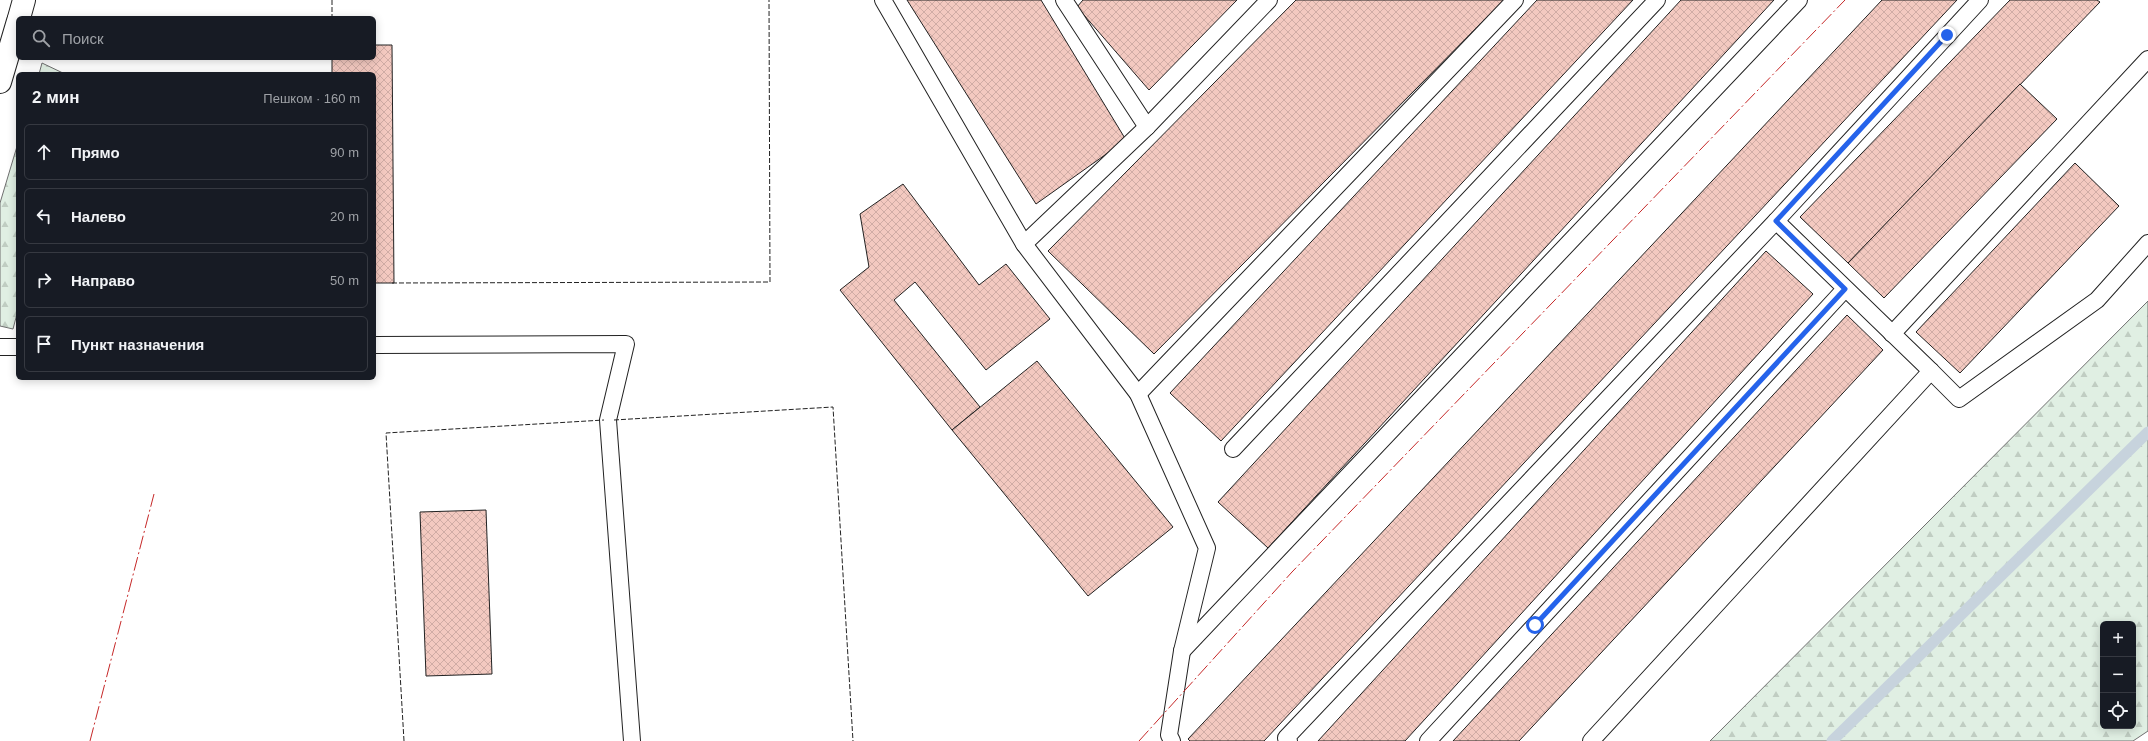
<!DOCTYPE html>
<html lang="ru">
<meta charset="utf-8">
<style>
:root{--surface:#171b24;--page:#242831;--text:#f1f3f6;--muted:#9ea1a6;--line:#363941}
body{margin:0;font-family:Helvetica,sans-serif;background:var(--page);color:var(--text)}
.controls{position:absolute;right:12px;bottom:12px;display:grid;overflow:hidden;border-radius:6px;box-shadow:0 2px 10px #0003}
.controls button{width:36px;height:36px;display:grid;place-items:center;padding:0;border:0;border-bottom:1px solid var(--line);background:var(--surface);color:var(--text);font:20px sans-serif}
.stop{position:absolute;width:12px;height:12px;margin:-9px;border:3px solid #2563eb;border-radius:50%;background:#fff}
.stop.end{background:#2563eb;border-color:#fff;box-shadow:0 1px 4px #0008}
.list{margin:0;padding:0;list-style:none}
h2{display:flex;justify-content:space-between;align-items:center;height:52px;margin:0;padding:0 16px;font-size:17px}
h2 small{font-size:13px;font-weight:400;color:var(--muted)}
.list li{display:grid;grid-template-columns:26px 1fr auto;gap:12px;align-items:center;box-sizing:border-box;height:56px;margin:0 8px 8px;padding:0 8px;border:1px solid var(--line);border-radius:6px}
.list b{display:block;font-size:15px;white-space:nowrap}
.list em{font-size:13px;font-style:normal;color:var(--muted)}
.icon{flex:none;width:22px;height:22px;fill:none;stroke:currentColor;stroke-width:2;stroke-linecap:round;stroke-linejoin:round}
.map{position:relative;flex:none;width:2148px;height:741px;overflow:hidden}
.search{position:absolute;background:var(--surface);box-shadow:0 2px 10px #0003;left:16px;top:16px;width:360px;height:44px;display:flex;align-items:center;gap:10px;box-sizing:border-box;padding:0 14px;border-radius:6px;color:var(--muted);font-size:15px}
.panel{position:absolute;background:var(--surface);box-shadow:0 2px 10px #0003;left:16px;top:72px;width:360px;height:308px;border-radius:6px}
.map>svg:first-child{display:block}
</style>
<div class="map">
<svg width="2148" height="741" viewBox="0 0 2148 741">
<defs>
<pattern id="forest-firs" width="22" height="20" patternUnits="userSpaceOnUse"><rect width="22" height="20" fill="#e0efe3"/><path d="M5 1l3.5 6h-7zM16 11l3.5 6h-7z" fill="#c0cdc2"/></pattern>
<pattern id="building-cross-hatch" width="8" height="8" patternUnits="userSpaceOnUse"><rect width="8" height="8" fill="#f3c9c0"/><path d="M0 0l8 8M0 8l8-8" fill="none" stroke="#d0aca5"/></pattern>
</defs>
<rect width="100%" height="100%" fill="#fff"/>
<!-- forest -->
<g fill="url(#forest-firs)" stroke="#6f6f6f" fill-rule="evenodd">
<path d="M 42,63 L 65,74 L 39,74 Z"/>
<path d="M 18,143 L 18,310 L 13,329 L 0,326 L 0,203 Z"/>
<path d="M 2148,301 L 2148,731 L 2133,741 L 1710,741 ZM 2103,624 L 2133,624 L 2133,726 L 2103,726 Z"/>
</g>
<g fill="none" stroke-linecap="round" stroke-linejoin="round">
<!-- stream -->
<path stroke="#c7d3dd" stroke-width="11" d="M 1832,741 L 2148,432"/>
</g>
<!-- building -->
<g fill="url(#building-cross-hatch)" stroke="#222">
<path d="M 907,0 L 1041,0 L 1126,140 L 1036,204 Z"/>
<path d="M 1083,0 L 1237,0 L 1149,90 L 1077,7 Z"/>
<path d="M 1296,0 L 1504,0 L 1154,354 L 1048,251 Z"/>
<path d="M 1537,0 L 1633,0 L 1221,441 L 1170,393 Z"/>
<path d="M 1681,0 L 1774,0 L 1268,548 L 1218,502 Z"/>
<path d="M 1882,0 L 1957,0 L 1264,741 L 1190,741 L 1188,739 Z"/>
<path d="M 2010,0 L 2097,0 L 2100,2 L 1848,263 L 1800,217 Z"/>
<path d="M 374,45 L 392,45 L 394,283 L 374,283 L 374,74 L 332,74 L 332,58 L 374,58 Z"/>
<path d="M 2020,84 L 2057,119 L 1884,298 L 1848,263 Z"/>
<path d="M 2075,163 L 2119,206 L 1960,373 L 1916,332 Z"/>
<path d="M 903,184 L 979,285 L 1006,264 L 1050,319 L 986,370 L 915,282 L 894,300 L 980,407 L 952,430 L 840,290 L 869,267 L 860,214 Z"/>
<path d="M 1766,251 L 1813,294 L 1405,741 L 1318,741 Z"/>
<path d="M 1847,315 L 1883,350 L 1519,741 L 1453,741 Z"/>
<path d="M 1037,361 L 1173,527 L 1088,596 L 952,430 Z"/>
<path d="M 486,510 L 492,674 L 426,676 L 420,512 Z"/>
</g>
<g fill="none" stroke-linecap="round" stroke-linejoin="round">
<!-- service casing -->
<g stroke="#222" stroke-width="18">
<g id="service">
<path d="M 883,0 L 1024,244 L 1138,394 L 1207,548 L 1182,651 L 1169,735 L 1172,741"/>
<path d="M 1064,0 L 1147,127"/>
<path d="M 1776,221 L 1980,0"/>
<path d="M 1024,244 L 1147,127 L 1269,0"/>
<path d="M 1892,334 L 2148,59"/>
<path d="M 374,345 L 626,344 L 608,420 L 632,741"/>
<path d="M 0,347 L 18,347"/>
<path d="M 1138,394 L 1515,0"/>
<path d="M 1233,449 L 1657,0"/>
<path d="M 1182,651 L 1799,0"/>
<path d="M 1289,741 L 1286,738 L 1776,221 L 1931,371"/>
<path d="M 1428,741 L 1845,289"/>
<path d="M 1591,741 L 1931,371 L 1959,399 L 2097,300 L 2148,243"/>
</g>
</g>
<!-- tertiary casing -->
<g stroke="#222" stroke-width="24">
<g id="tertiary">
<path d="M 19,18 L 24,0"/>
<path d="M 0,82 L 18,21"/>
</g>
</g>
<!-- service -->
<use href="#service" stroke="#fff" stroke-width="16"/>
<!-- tertiary -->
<use href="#tertiary" stroke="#fff" stroke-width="22"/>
<!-- fence -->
<g stroke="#222" stroke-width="1" stroke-dasharray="5 2" stroke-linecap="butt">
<path d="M 332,0 L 332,18"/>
<path d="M 392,283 L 770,282 L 769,0"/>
<path d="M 614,420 L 833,407 L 853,741"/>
<path d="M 404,741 L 386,433 L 604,420"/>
</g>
<!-- power -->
<g stroke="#c62828" stroke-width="1" stroke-dasharray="14 3 2 3" stroke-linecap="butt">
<path d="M 90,741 L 154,494"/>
<path d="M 1139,741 L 1292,572 L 1845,0"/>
</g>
</g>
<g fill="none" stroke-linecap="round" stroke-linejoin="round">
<!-- route -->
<path stroke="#2563eb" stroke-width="5" d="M 1535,625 L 1845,289 L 1776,221 L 1947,35"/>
</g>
</svg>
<div class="controls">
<button>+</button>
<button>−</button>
<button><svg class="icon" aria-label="locate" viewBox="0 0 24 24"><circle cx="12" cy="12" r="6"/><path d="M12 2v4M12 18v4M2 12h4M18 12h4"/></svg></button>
</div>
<div class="stop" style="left:1535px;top:625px"></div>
<div class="stop end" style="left:1947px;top:35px"></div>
<div class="search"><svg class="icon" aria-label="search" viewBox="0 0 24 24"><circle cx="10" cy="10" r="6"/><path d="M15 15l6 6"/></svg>Поиск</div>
<section class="panel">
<h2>2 мин<small>Пешком · 160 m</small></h2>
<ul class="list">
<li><svg class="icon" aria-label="ahead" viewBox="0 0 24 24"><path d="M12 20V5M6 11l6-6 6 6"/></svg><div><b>Прямо</b></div><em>90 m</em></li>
<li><svg class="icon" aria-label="left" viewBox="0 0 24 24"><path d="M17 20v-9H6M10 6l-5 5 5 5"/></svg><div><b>Налево</b></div><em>20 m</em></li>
<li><svg class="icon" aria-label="right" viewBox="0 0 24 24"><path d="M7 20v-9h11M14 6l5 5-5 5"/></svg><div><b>Направо</b></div><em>50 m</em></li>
<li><svg class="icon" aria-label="arrive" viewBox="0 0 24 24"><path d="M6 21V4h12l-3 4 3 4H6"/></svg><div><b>Пункт назначения</b></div></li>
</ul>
</section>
</div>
